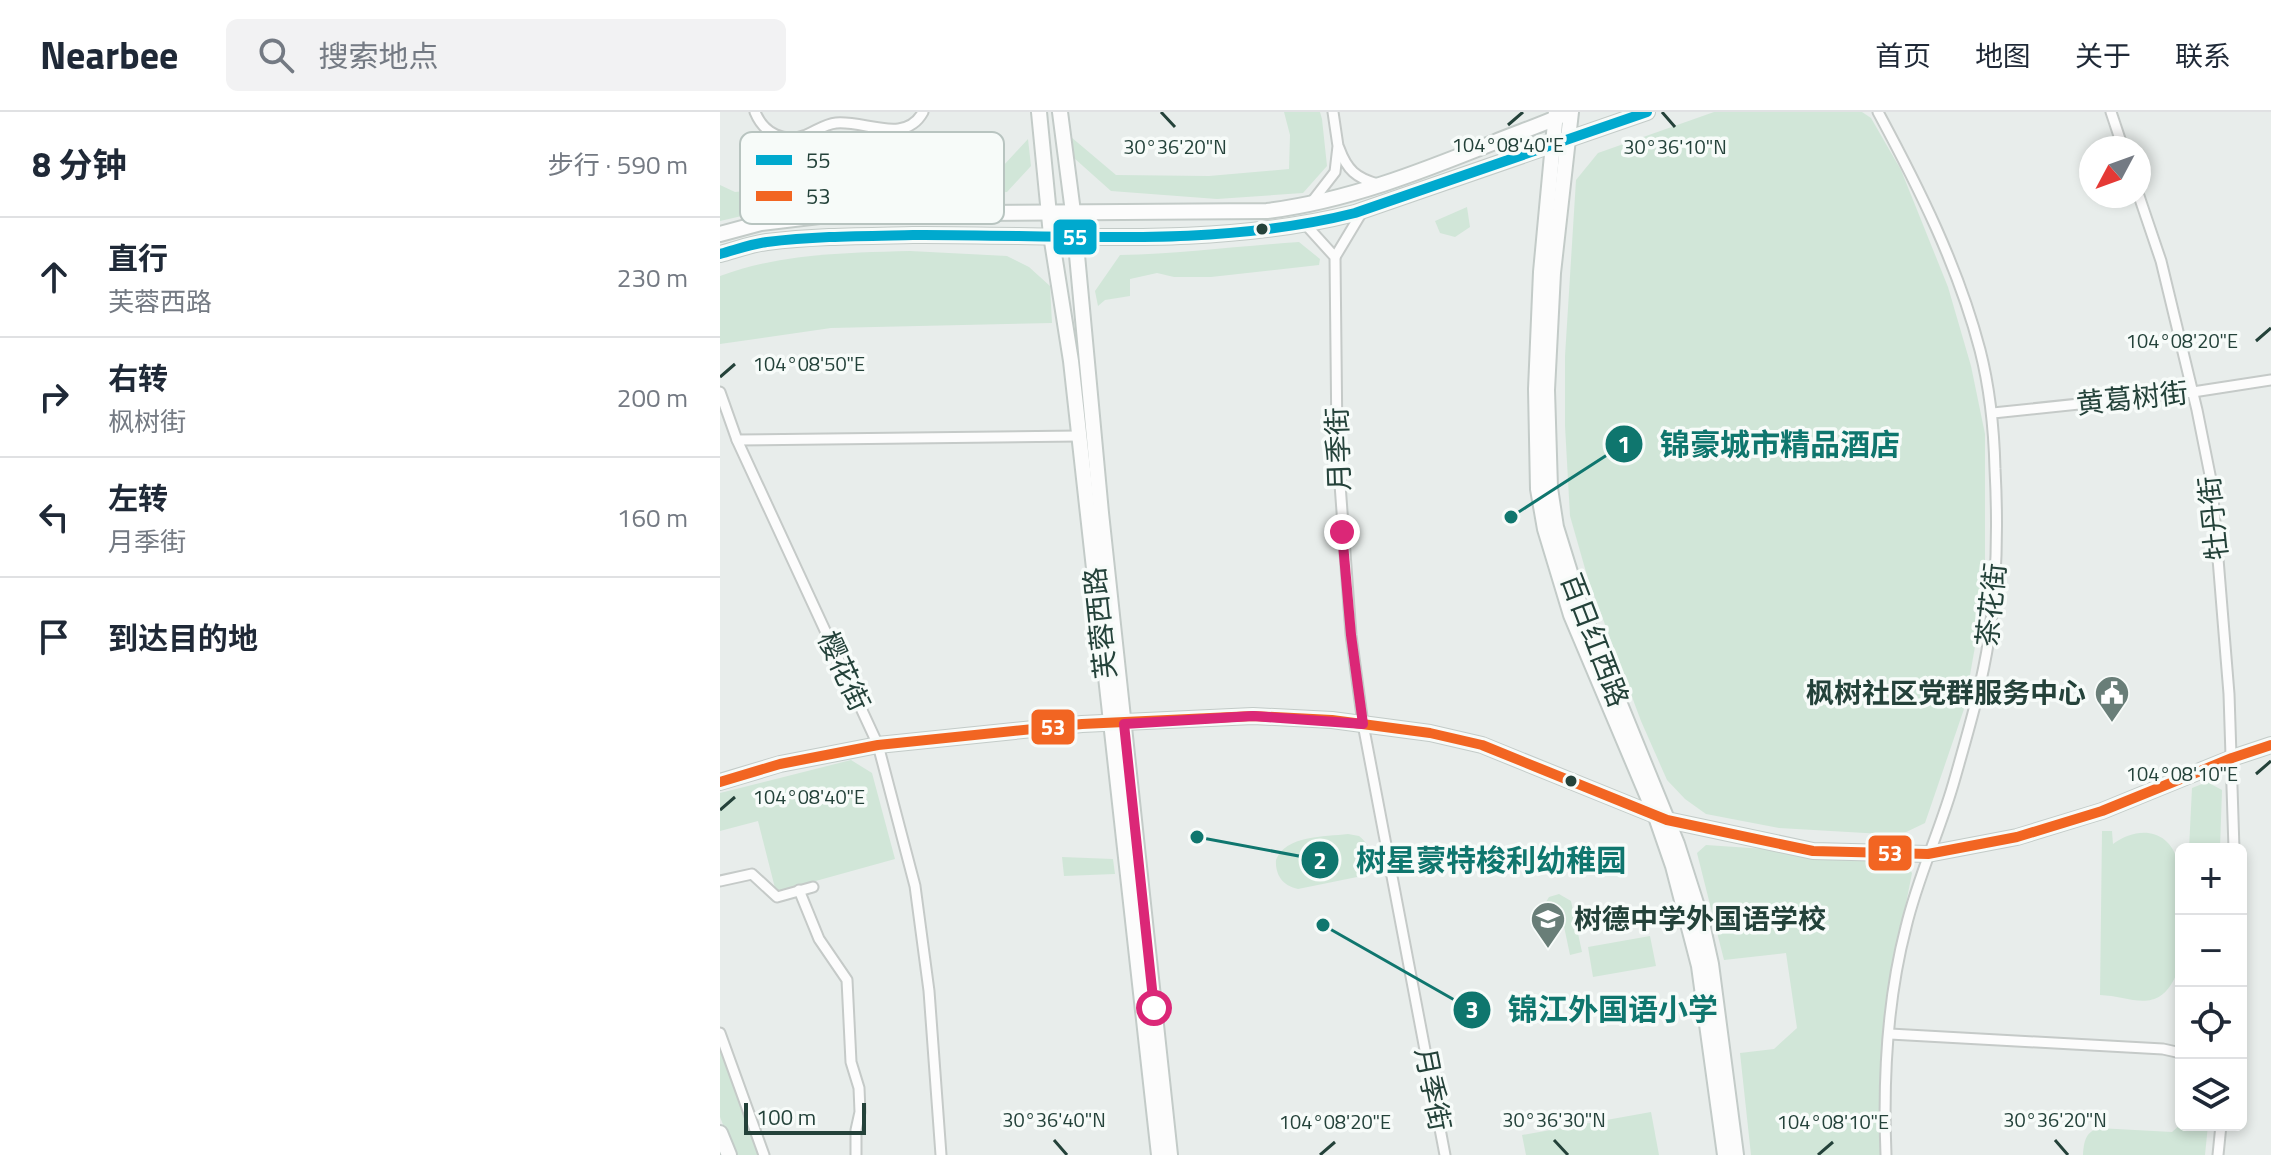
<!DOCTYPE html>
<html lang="zh">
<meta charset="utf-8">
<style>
:root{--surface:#fff;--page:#f2f2f3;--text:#1f2937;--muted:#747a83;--line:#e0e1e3}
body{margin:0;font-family:"Titillium Web","Noto Sans SC",sans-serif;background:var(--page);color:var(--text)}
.controls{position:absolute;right:24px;bottom:24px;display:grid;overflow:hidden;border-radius:12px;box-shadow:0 4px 12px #0003}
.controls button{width:72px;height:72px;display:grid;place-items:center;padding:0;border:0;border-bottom:2px solid var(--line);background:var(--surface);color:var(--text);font:40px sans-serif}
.compass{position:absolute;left:1359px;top:24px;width:72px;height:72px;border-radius:50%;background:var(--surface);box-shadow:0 4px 12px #0003;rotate:229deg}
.scale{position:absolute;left:24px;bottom:20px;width:122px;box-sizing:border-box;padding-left:8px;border:4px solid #24423a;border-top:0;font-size:22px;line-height:28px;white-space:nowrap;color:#24423a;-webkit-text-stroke:6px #f7fbf9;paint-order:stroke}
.stop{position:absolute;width:24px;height:24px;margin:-18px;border:6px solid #db2777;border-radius:50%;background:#fff}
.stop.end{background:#db2777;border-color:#fff;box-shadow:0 2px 8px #0008}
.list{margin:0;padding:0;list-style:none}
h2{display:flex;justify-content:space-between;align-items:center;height:104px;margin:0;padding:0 32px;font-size:34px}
h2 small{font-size:26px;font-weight:400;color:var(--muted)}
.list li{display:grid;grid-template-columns:52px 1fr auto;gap:24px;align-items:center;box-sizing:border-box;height:120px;padding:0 32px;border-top:2px solid var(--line)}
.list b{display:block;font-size:30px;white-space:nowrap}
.list p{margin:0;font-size:26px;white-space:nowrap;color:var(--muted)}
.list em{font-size:26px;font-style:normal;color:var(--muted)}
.icon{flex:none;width:44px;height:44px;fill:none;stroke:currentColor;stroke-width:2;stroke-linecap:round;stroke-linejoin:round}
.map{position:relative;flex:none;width:1551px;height:1043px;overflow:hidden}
header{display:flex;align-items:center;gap:48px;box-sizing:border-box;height:112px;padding:0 40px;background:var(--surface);border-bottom:2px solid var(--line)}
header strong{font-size:38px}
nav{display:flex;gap:44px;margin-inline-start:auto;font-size:28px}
.search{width:560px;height:72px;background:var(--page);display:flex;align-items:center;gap:20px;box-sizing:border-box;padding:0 28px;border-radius:12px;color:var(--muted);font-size:30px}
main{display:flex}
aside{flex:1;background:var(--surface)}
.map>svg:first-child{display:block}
</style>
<header>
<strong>Nearbee</strong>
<div class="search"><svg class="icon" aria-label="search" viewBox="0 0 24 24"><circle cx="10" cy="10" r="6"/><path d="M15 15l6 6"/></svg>搜索地点</div>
<nav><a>首页</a><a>地图</a><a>关于</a><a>联系</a></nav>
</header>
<main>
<aside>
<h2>8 分钟<small>步行 · 590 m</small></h2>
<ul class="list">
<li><svg class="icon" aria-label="ahead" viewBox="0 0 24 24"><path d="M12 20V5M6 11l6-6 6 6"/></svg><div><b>直行</b><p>芙蓉西路</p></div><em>230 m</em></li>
<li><svg class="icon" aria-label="right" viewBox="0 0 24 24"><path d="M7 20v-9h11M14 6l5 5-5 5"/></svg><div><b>右转</b><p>枫树街</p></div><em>200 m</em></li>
<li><svg class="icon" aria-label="left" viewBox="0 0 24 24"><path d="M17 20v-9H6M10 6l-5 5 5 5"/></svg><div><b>左转</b><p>月季街</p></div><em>160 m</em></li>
<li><svg class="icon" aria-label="arrive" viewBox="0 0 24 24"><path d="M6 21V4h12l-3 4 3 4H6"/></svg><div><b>到达目的地</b></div></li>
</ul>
</aside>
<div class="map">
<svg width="1551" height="1043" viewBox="0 0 1551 1043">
<rect width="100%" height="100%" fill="#e8edeb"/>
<!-- green -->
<g fill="#d1e6d8">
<path d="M 564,0 L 600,0 L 602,7 L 607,54 L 583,81 L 497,87 L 391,79 L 354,46 L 351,25 L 396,63 L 489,64 L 569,57 L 570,23 Z"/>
<path d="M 994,0 L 1142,0 L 1151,6 L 1181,58 L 1228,175 L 1251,254 L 1265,322 L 1265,478 L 1244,597 L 1205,711 L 1180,723 L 1059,716 L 986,702 L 965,687 L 947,668 L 921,609 L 868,467 L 850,404 L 845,314 L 845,244 L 856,68 L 878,41 Z"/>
<path d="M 308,27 L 311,54 L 287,80 C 192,86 92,85 0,109 L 0,73 L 15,80 L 283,54 Z"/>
<path d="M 747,95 L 750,115 L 735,125 L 720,121 L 715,109 Z"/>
<path d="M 579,130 L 600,147 L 599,153 L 491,165 L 454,165 L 437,161 L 410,167 L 410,184 L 385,188 L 378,194 L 375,179 L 400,143 C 460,142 519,134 579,130 Z"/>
<path d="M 190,139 L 287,144 L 309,155 L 330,174 L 332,211 L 111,216 L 0,232 L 0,164 C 62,141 125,141 190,139 Z"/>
<path d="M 131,648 L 152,661 L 175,747 L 56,780 L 38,709 L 0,719 L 0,681 Z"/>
<path d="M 1487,670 L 1502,678 L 1500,737 L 1469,737 L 1472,676 Z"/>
<path d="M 1382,719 L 1392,719 L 1393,732 C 1417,714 1449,716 1458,750 C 1462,768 1459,844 1456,863 C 1438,904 1411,884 1380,883 Z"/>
<path d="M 628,722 L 639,724 C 654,736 656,751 642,764 L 578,777 C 564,774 555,764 556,748 C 566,723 604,725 628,722 Z"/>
<path d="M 986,733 L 1181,746 L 1192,761 L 1172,863 L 1161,976 L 1163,1043 L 1031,1043 L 1020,941 L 1054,937 L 1077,916 L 1066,841 L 1004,848 L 977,741 Z"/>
<path d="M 342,745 L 393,747 L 395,762 L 344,764 Z"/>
<path d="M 839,782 L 851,789 L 862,840 L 850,843 L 841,800 L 832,801 L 826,790 L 829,785 Z"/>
<path d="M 930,824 L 936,854 L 873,865 L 868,835 Z"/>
<path d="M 0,937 L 35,1035 L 39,1043 L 15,1043 L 0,1005 Z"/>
<path d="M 1461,999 L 1461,1013 L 1488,1013 L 1485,1043 L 1363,1043 C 1364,1030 1365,1021 1378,1016 L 1452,1020 L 1460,1013 Z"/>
<path d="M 931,1000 L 939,1043 L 806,1043 L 802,1023 Z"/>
</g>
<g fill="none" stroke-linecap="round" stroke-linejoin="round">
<!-- street casing -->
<g stroke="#c5cac8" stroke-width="13">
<g id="street">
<path d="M 35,0 C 44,22 64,31 86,23 C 96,19 105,12 116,11 C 145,8 185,33 203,0"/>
<path d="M 1158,0 C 1199,76 1238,154 1260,238 C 1270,277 1274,317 1275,357 C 1278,414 1277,470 1269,526 C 1262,573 1248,620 1235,666 C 1221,717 1198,764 1186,815 C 1167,888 1163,968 1166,1043"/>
<path d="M 1391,0 L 1403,36"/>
<path d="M 619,36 C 627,58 636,66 658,72"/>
<path d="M 1419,84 L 1441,149 L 1477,298 L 1492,373 L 1509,582 L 1514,737"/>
<path d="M 591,91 L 615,60 L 618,34 L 613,0"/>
<path d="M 586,113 L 615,145 L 617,331 L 631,523 L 643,612 L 725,1043"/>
<path d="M 615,145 L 642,100"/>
<path d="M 0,280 L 17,328 L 158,633 L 195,774 L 209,879 L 221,1043"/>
<path d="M 1273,301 L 1473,280 L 1551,268"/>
<path d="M 17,328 L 359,324"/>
<path d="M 0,769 L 32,762 L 57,785 L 93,775"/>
<path d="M 79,778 L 99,827 L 127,868 L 131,950 L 139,976 L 140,1000 L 136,1018 L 136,1043"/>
<path d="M 0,921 L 44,1043"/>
<path d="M 1170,922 L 1443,937 L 1461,941"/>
<path d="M 1498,1043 L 1501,1013"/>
</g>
</g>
<!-- secondary casing -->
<g stroke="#c3cbc8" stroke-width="18">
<g id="secondary">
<path d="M 319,0 L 331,123 L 351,249 L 439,1043"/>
<path d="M 340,0 L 353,100 L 381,401 L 450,1043"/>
<path d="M 836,0 L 821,160 L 816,277 L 818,377 L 825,417 L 851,503 L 935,702 L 953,754 L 979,854 L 1005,1043"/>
<path d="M 851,0 L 833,161 L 827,278 L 830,376 L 836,415 L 862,499 L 957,732 L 981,807 L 991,852 L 1016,1043"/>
<path d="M 0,122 L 41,111 L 116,102 L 547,99 C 627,89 700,60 775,30 C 797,21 821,13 843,3"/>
<path d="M 0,142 C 15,138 31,132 47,130 C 95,124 144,124 193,123 C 339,122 492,137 635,101 L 927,0"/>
<path d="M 0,670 L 60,652 L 158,633 L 362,612 L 533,604 L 612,608 L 710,621 L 762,633 L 947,708 L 1093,739 L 1208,742 L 1297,725 L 1382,699 L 1512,646 L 1551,633"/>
<path d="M 0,1021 L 9,1043"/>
</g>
</g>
<!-- street -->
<use href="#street" stroke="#fcfcfc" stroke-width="9"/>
<!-- secondary -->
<use href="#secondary" stroke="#fcfcfc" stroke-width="14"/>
<!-- bus-1 casing -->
<g stroke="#f7fbf9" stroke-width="16">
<path id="bus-1" d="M 0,142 C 15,138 31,132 47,130 C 95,124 144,124 193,123 C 339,122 492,137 635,101 L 927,0"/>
</g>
<!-- bus-2 casing -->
<g stroke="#f7fbf9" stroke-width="16">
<path id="bus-2" d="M 0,670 L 60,652 L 158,633 L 362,612 L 533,604 L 612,608 L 710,621 L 762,633 L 947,708 L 1093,739 L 1208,742 L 1297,725 L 1382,699 L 1512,646 L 1551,633"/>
</g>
<!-- bus-1 -->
<use href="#bus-1" stroke="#00a9ce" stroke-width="10"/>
<!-- bus-2 -->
<use href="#bus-2" stroke="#f26522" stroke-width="10"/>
</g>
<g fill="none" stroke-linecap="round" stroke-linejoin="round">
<!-- route -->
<path stroke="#db2777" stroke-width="10" d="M 434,896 L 404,612 L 533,604 L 643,612 L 631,523 L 622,420"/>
</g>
<!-- ticks -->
<path fill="none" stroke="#24423a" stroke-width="3" d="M 441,0 L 455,15M 942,0 L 955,15M 788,13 L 803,0M 1536,229 L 1551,216M 0,265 L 15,252M 1536,662 L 1551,649M 0,698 L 15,685M 334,1028 L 347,1043M 834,1028 L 848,1043M 1335,1028 L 1348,1043M 600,1043 L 615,1030M 1098,1043 L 1113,1030"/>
<!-- icons -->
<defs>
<g id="civic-pin" transform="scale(1.8)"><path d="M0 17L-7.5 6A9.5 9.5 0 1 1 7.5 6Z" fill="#697e78" stroke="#f7fbf9"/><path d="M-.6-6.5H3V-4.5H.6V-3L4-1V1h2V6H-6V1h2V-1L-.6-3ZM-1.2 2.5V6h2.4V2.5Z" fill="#fff"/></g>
<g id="school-pin" transform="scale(1.8)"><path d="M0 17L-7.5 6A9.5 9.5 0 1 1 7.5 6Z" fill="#697e78" stroke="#f7fbf9"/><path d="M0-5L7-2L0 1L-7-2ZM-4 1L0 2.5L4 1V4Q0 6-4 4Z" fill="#fff"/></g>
</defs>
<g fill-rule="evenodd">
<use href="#civic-pin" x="1392" y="581"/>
<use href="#school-pin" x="828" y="807"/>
</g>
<!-- markers -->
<g fill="#24423a" stroke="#f7fbf9" stroke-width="3">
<circle cx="542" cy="117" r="7"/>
<circle cx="851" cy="669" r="7"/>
</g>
<g text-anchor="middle" stroke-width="7" stroke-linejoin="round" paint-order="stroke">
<!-- street labels -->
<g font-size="28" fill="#24423a" stroke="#f7fbf9">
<text transform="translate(1412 286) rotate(-6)" y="10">黄葛树街</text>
<text transform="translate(618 337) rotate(-92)" y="10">月季街</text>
<text transform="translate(1493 406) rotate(-96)" y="10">牡丹街</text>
<text transform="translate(1271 493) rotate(-84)" y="10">茶花街</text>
<text transform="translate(380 511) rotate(-96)" y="10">芙蓉西路</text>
<text transform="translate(875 528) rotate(69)" y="10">百日红西路</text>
<text transform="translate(124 559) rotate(65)" y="10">樱花街</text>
<text transform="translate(713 977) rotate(79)" y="10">月季街</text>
</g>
<!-- poi labels -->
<g font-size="28" font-weight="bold" fill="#24423a" stroke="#f7fbf9" text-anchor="end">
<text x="1366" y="591">枫树社区党群服务中心</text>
<text x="854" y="817" text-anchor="start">树德中学外国语学校</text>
</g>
</g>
<!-- legend -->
<rect x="20" y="20" width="264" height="92" rx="12" fill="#f7fbf9" stroke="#b8c4c0" stroke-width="2"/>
<rect x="36" y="43" width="36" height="10" fill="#00a9ce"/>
<rect x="36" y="79" width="36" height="10" fill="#f26522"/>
<g font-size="22" fill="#24423a">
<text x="86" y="56">55</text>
<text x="86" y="92">53</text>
</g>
<g font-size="20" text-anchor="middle" fill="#24423a" stroke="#f7fbf9" stroke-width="7" stroke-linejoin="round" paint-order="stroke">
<text x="788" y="40">104°08'40"E</text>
<text x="455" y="42">30°36'20"N</text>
<text x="955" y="42">30°36'10"N</text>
<text x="1462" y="236">104°08'20"E</text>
<text x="89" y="259">104°08'50"E</text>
<text x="1462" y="669">104°08'10"E</text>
<text x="89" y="692">104°08'40"E</text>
<text x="334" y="1015">30°36'40"N</text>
<text x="834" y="1015">30°36'30"N</text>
<text x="1335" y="1015">30°36'20"N</text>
<text x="615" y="1017">104°08'20"E</text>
<text x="1113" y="1017">104°08'10"E</text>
</g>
<!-- callouts -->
<path fill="none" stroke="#0f766e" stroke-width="3" d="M791 405L904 332M477 725L600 748M603 813L752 898"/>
<g fill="#0f766e" stroke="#f7fbf9" stroke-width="3">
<circle cx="791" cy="405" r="8"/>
<circle cx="477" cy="725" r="8"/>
<circle cx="603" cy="813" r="8"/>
<circle cx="904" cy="332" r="20"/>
<circle cx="600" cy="748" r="20"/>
<circle cx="752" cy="898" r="20"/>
</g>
<g font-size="24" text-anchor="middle" font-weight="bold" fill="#fff">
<text x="904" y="341">1</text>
<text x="600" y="757">2</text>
<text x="752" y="906">3</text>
</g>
<g font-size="30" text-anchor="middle" font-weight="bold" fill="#0f766e" stroke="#f7fbf9" stroke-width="7" stroke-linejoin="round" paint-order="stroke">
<text x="1060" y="343">锦豪城市精品酒店</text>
<text x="771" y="759">树星蒙特梭利幼稚园</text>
<text x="893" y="908">锦江外国语小学</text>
</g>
<g stroke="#f7fbf9" stroke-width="3">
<rect x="332" y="106" width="46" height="38" rx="8" fill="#00a9ce"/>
<rect x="310" y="596" width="46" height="38" rx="8" fill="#f26522"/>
<rect x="1147" y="722" width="46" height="38" rx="8" fill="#f26522"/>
</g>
<g font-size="22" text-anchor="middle" font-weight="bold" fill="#fff">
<text x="355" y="133">55</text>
<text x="333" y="623">53</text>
<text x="1170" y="749">53</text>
</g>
</svg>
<div class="controls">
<button>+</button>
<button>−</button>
<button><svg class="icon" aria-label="locate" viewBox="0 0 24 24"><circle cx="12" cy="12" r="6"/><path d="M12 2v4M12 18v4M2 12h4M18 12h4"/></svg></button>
<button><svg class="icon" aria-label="layers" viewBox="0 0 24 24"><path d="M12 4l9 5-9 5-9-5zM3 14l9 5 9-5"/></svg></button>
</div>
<svg class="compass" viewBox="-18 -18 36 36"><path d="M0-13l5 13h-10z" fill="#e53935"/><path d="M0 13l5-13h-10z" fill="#747a83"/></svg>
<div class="scale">100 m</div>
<div class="stop" style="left:434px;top:896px"></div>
<div class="stop end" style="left:622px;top:420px"></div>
</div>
</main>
